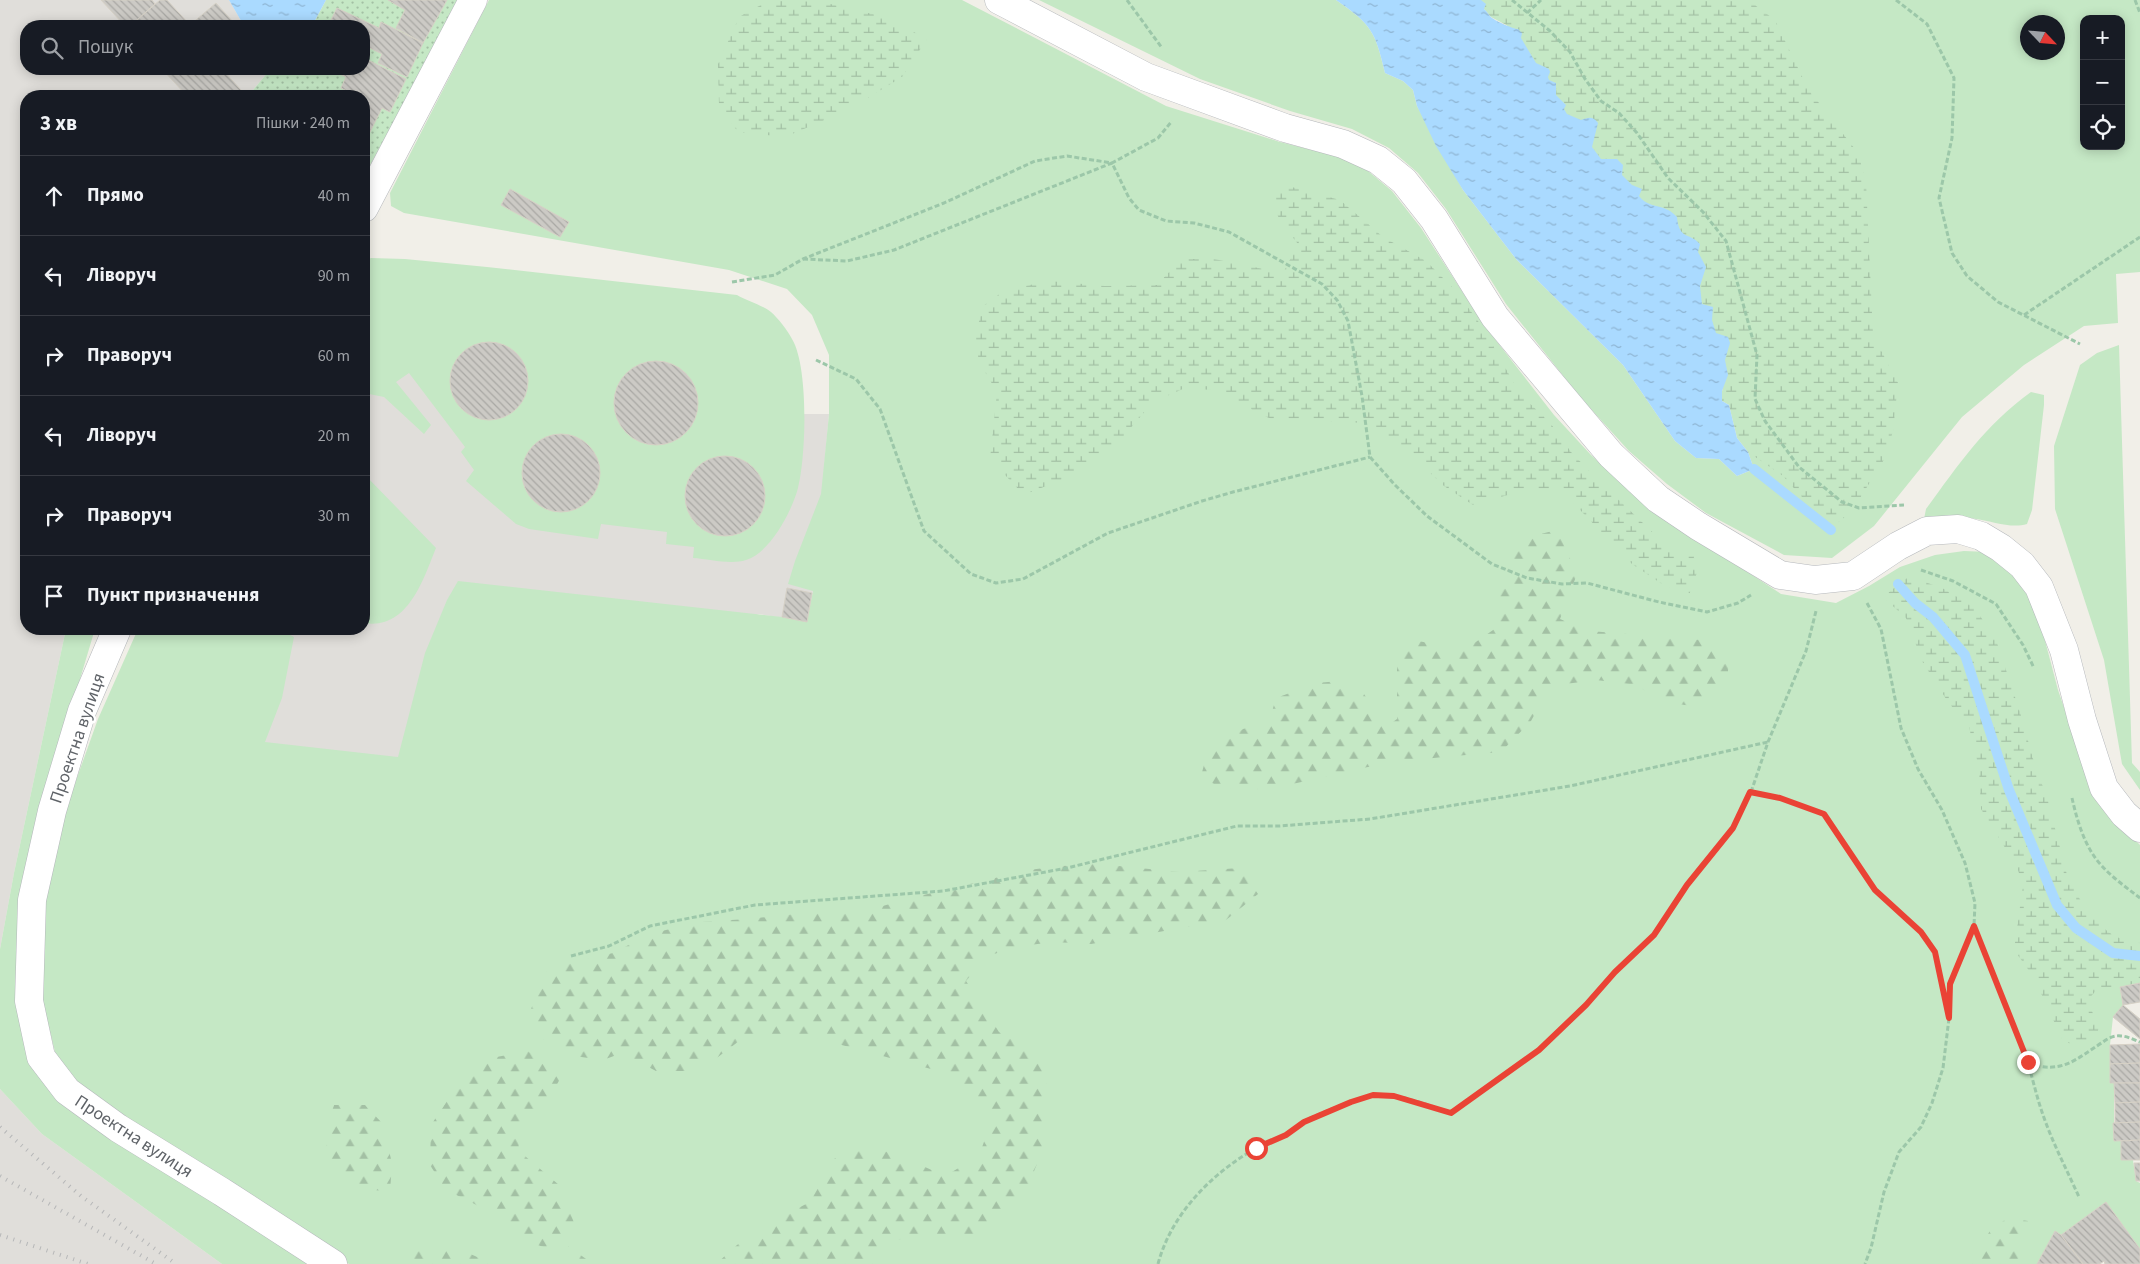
<!DOCTYPE html>
<html lang="uk">
<meta charset="utf-8">
<style>
:root{--surface:#171b24;--page:#242831;--text:#f1f3f6;--muted:#9ea1a6;--line:#363941}
body{margin:0;font-family:"Source Sans 3",sans-serif;background:var(--page);color:var(--text)}
.controls{position:absolute;right:15px;top:15px;display:grid;overflow:hidden;border-radius:10px;box-shadow:0 2px 12px #0003}
.controls button{width:45px;height:45px;display:grid;place-items:center;padding:0;border:0;border-bottom:1px solid var(--line);background:var(--surface);color:var(--text);font:25px sans-serif}
.compass{position:absolute;left:2020px;top:15px;width:45px;height:45px;border-radius:50%;background:var(--surface);box-shadow:0 2px 12px #0003;rotate:116deg}
.stop{position:absolute;width:15px;height:15px;margin:-11px;border:4px solid #ea4335;border-radius:50%;background:#fff}
.stop.end{background:#ea4335;border-color:#fff;box-shadow:0 1px 5px #0008}
.list{margin:0;padding:0;list-style:none}
h2{display:flex;justify-content:space-between;align-items:center;height:65px;margin:0;padding:0 20px;font-size:21px}
h2 small{font-size:16px;font-weight:400;color:var(--muted)}
.list li{display:grid;grid-template-columns:32px 1fr auto;gap:15px;align-items:center;box-sizing:border-box;height:80px;padding:0 20px;border-top:1px solid var(--line)}
.list b{display:block;font-size:19px;white-space:nowrap}
.list em{font-size:16px;font-style:normal;color:var(--muted)}
.icon{flex:none;width:28px;height:28px;fill:none;stroke:currentColor;stroke-width:2;stroke-linecap:round;stroke-linejoin:round}
.map{position:relative;flex:none;width:2140px;height:1264px;overflow:hidden}
.search{position:absolute;background:var(--surface);box-shadow:0 2px 12px #0003;left:20px;top:20px;width:350px;height:55px;display:flex;align-items:center;gap:12px;box-sizing:border-box;padding:0 18px;border-radius:20px;color:var(--muted);font-size:19px}
.panel{position:absolute;background:var(--surface);box-shadow:0 2px 12px #0003;left:20px;top:90px;width:350px;height:545px;border-radius:20px}
.map>svg:first-child{display:block}
</style>
<div class="map">
<svg width="2140" height="1264" viewBox="0 0 2140 1264">
<defs>
<pattern id="forest-firs" width="22" height="20" patternUnits="userSpaceOnUse" patternTransform="scale(1.25)"><rect width="22" height="20" fill="#c5e8c5"/><path d="M5 1l3.5 6h-7zM16 11l3.5 6h-7z" fill="#a3c0a4"/></pattern>
<pattern id="wetland-marsh" width="20" height="14" patternUnits="userSpaceOnUse" patternTransform="scale(1.25)"><rect width="20" height="14" fill="#c5e8c5"/><path d="M1 5h8M5 5V1M11 12h8M15 12V8" fill="none" stroke="#a3c0a4"/></pattern>
<pattern id="park-dots" width="8" height="8" patternUnits="userSpaceOnUse" patternTransform="scale(1.25)"><rect width="8" height="8" fill="#c5e8c5"/><path d="M2 2h.1M6 6h.1" fill="none" stroke="#a3c0a4" stroke-width="1.8" stroke-linecap="round"/></pattern>
<pattern id="water-ripples" width="26" height="14" patternUnits="userSpaceOnUse" patternTransform="scale(1.25)"><rect width="26" height="14" fill="#aadaff"/><path d="M2 4q2-2 4 0t4 0M15 11q2-2 4 0t4 0" fill="none" stroke="#8eb4d2"/></pattern>
<pattern id="building-back-hatch" width="6" height="6" patternUnits="userSpaceOnUse" patternTransform="scale(1.25)"><rect width="6" height="6" fill="#cccac5"/><path d="M-1 5l2 2M0 0l6 6M5-1l2 2" fill="none" stroke="#a9a8a4"/></pattern>
</defs>
<rect width="100%" height="100%" fill="#f1efe8"/>
<!-- industrial -->
<g fill="#e0deda">
<path d="M 0,0 L 229,0 L 244,26 L 26,26 L 26,69 L 268,69 L 269,71 L 248,96 L 26,96 L 26,629 L 66,629 L 14,873 L 0,949 Z"/>
<path d="M 364,280 L 792,414 L 829,414 L 813,591 L 807,622 L 759,614 L 55,895 L 178,629 L 364,629 Z"/>
<path d="M 0,1089 L 42,1134 L 222,1264 L 0,1264 Z"/>
</g>
<!-- grass -->
<g fill="#c5e8c5" fill-rule="evenodd">
<path d="M 489,0 L 962,0 L 1166,106 L 1280,142 L 1340,157 L 1368,171 L 1392,191 L 1421,228 L 1484,325 L 1554,415 L 1591,455 L 1648,507 L 1781,594 L 1836,603 L 1869,586 L 1900,567 L 1935,555 L 1964,551 L 1988,552 L 2011,564 L 2038,614 L 2058,690 L 2076,742 L 2112,817 L 2140,845 L 2140,983 L 2120,987 L 2123,1005 L 2113,1017 L 2110,1045 L 2110,1083 L 2114,1083 L 2114,1141 L 2121,1141 L 2121,1160 L 2133,1160 L 2136,1181 L 2140,1183 L 2140,1249 L 2106,1202 L 2061,1235 L 2055,1231 L 2037,1264 L 349,1264 L 123,1118 L 74,1081 L 55,1052 L 42,999 L 44,899 L 64,814 L 98,719 L 138,629 L 279,629 L 294,637 L 282,698 L 265,742 L 398,757 L 425,653 L 447,600 L 458,581 L 782,617 L 807,621 L 813,591 L 788,584 L 795,561 L 821,494 L 829,414 L 829,355 L 812,315 L 787,289 L 729,270 L 404,213 L 391,206 L 390,193 Z"/>
<path d="M 1039,0 L 1336,0 C 1372,25 1375,31 1385,73 L 1403,81 L 1413,90 L 1417,106 L 1463,190 L 1516,259 L 1623,365 L 1675,441 L 1696,458 L 1719,459 L 1737,476 L 1754,469 L 1748,452 L 1752,439 L 1492,0 L 2140,0 L 2140,272 L 2116,274 L 2118,323 L 2084,326 L 2024,365 L 1962,417 L 1874,526 L 1832,558 L 1784,555 L 1706,513 L 1667,484 L 1629,451 L 1580,397 L 1506,304 L 1446,209 L 1418,173 L 1389,148 L 1352,129 L 1290,111 L 1200,79 ZM 2084,19 L 2121,19 L 2121,146 L 2084,146 ZM 2028,22 L 2058,22 L 2058,52 L 2028,52 Z"/>
<path d="M 371,258 L 405,259 L 487,267 L 737,295 C 747,301 762,305 771,312 C 778,318 788,331 792,339 C 809,367 806,457 798,488 C 792,511 770,553 746,560 C 731,565 709,559 693,558 L 694,547 L 666,544 L 667,532 L 601,524 L 598,539 L 529,529 L 516,524 L 466,481 L 474,470 L 461,452 L 465,447 L 409,373 L 396,382 L 431,425 L 424,434 L 384,397 L 364,393 L 364,261 Z"/>
<path d="M 2119,345 L 2132,763 L 2140,772 L 2140,790 L 2122,764 L 2104,660 L 2055,509 L 2054,446 L 2080,365 L 2097,353 Z"/>
<path d="M 2031,392 L 2044,395 L 2044,405 L 2032,510 L 2027,524 C 2011,529 1992,521 1976,519 C 1959,516 1941,517 1924,519 L 1926,509 C 1959,464 1985,425 2031,392 Z"/>
<path d="M 364,474 L 436,548 C 423,580 408,630 364,623 Z"/>
<path d="M 66,629 L 95,629 L 42,806 L 28,1060 L 314,1264 L 222,1264 L 42,1134 L 0,1089 L 0,949 L 14,873 Z"/>
</g>
<!-- forest -->
<g fill="url(#forest-firs)">
<path d="M 1557,530 L 1577,574 L 1560,619 L 1590,631 L 1701,640 L 1729,657 L 1727,685 L 1692,706 L 1657,701 L 1638,685 L 1596,680 L 1550,686 L 1531,721 L 1501,752 C 1456,756 1412,759 1368,767 C 1321,775 1273,795 1225,788 C 1217,787 1208,780 1201,776 L 1207,754 L 1243,729 L 1272,721 L 1271,715 L 1276,698 L 1317,683 L 1339,681 L 1364,694 L 1386,727 L 1397,719 L 1397,663 L 1406,639 L 1435,644 L 1447,662 L 1496,628 L 1500,589 L 1520,539 Z"/>
<path d="M 1098,864 L 1180,872 L 1240,868 L 1258,894 L 1226,920 L 1091,944 L 1054,942 L 1021,946 L 987,956 L 966,981 L 999,1032 L 1043,1056 L 1048,1091 L 1042,1152 L 1027,1188 L 978,1240 L 921,1235 L 891,1241 L 877,1264 L 716,1264 L 737,1245 L 773,1221 L 810,1202 L 835,1158 L 868,1147 L 896,1154 L 945,1176 L 979,1156 L 993,1116 L 976,1094 L 931,1069 L 812,1037 L 743,1038 L 718,1057 L 685,1071 L 656,1071 L 622,1053 L 603,1060 L 567,1055 L 543,1039 L 530,1012 L 544,973 L 562,965 L 613,953 L 650,934 L 698,922 L 748,919 L 835,910 L 865,911 L 911,898 L 1028,870 L 1062,866 Z"/>
<path d="M 528,1051 L 560,1079 L 548,1100 L 518,1128 L 519,1151 L 559,1185 L 575,1225 L 550,1249 L 525,1241 L 500,1219 L 471,1202 L 446,1190 L 430,1165 L 431,1125 L 460,1082 L 491,1058 Z"/>
<path d="M 334,1105 L 365,1105 L 382,1123 L 392,1163 L 390,1192 L 359,1188 L 331,1161 L 324,1136 Z"/>
<path d="M 2008,1218 L 2028,1221 L 2017,1264 L 1971,1264 L 1991,1229 Z"/>
<path d="M 568,1246 L 593,1264 L 573,1264 Z"/>
<path d="M 405,1249 L 459,1249 L 493,1264 L 408,1264 Z"/>
</g>
<!-- wetland -->
<g fill="url(#wetland-marsh)">
<path d="M 770,0 L 822,2 L 885,17 L 927,39 L 902,77 L 848,110 L 785,137 L 738,132 L 719,105 L 718,64 L 739,17 Z"/>
<path d="M 1469,0 L 1748,0 L 1775,20 L 1808,89 L 1858,153 L 1866,182 L 1873,335 L 1898,383 L 1893,431 L 1885,458 L 1852,511 L 1835,525 L 1820,517 L 1783,476 L 1748,452 L 1737,438 L 1729,405 L 1722,401 L 1722,391 L 1728,375 L 1725,360 L 1730,343 L 1728,338 L 1716,333 L 1712,320 L 1713,307 L 1703,304 L 1700,286 L 1706,267 L 1698,252 L 1696,240 C 1682,238 1678,230 1677,217 C 1674,215 1671,211 1668,210 C 1653,203 1640,207 1638,187 C 1625,183 1619,169 1612,158 L 1601,159 L 1592,147 L 1593,139 L 1598,128 L 1567,114 L 1564,102 L 1556,95 L 1557,89 L 1548,77 L 1550,72 L 1549,69 L 1536,63 L 1530,50 L 1514,29 L 1491,17 L 1484,9 Z"/>
<path d="M 1288,186 L 1340,200 L 1383,237 L 1426,261 L 1456,291 L 1483,328 L 1520,394 L 1551,424 L 1571,452 L 1596,478 L 1668,547 L 1693,556 L 1699,567 L 1689,595 L 1662,584 L 1632,564 L 1559,488 L 1518,492 L 1473,505 L 1444,486 L 1406,450 L 1365,423 L 1311,420 L 1275,421 L 1212,390 L 1185,388 L 1153,402 L 1116,445 L 1081,472 L 1031,492 L 1022,493 L 990,459 L 997,392 L 979,362 L 975,337 L 983,306 L 1005,290 L 1050,281 L 1105,286 L 1157,285 L 1181,259 L 1214,259 L 1283,273 L 1298,244 L 1280,221 L 1271,199 Z"/>
<path d="M 1909,576 L 1944,589 L 1974,607 L 1996,640 L 2020,712 L 2034,762 L 2048,801 L 2067,875 L 2084,907 L 2108,932 L 2125,941 L 2140,943 L 2140,983 L 2120,987 L 2099,987 L 2087,1001 L 2099,1026 L 2096,1040 L 2080,1047 L 2063,1041 L 2033,976 L 2014,950 L 2023,885 L 2017,867 L 1981,809 L 1979,768 L 1969,727 L 1948,702 L 1922,661 L 1906,618 L 1883,597 Z"/>
</g>
<!-- park -->
<path fill="url(#park-dots)" d="M 326,0 L 461,0 L 364,176 L 364,96 L 248,96 L 269,71 L 276,69 L 364,69 L 364,26 L 312,26 Z"/>
<!-- water -->
<g fill="url(#water-ripples)">
<path d="M 229,0 L 326,0 L 312,26 L 244,26 Z"/>
<path d="M 1336,0 L 1481,0 L 1486,4 L 1484,9 C 1487,11 1489,16 1492,18 C 1496,21 1513,29 1518,29 L 1522,33 L 1521,38 L 1536,63 L 1549,69 L 1550,72 L 1548,77 L 1549,80 L 1556,83 L 1556,95 L 1566,105 L 1564,109 L 1567,114 L 1581,120 C 1589,117 1593,116 1598,123 L 1592,147 L 1601,159 L 1617,159 L 1623,165 L 1622,175 L 1632,185 L 1642,189 L 1639,196 C 1646,206 1658,205 1668,210 C 1671,211 1675,215 1677,217 C 1679,240 1689,232 1700,244 L 1698,252 L 1706,267 L 1700,286 L 1702,304 L 1713,307 L 1712,320 L 1716,333 L 1728,337 L 1730,343 L 1725,360 L 1728,375 L 1722,391 L 1722,401 L 1729,405 L 1737,438 L 1748,452 L 1754,469 L 1737,476 L 1719,459 L 1696,458 L 1675,441 L 1623,365 L 1516,259 L 1463,190 L 1436,146 L 1417,106 L 1413,90 L 1403,81 L 1385,73 C 1375,31 1372,25 1336,0 Z"/>
</g>
<g fill="none" stroke-linecap="round" stroke-linejoin="round">
<!-- stream -->
<g stroke="#aadaff" stroke-width="10">
<path d="M 1754,469 L 1831,530"/>
<path d="M 1898,584 L 1915,603 L 1933,617 L 1965,655 L 2009,790 L 2057,905 L 2076,928 L 2113,953 L 2140,956"/>
</g>
</g>
<!-- building -->
<g fill="url(#building-back-hatch)" stroke="#d6d1c6">
<path d="M 101,0 L 152,0 L 155,4 L 130,26 L 125,26 Z"/>
<path d="M 160,0 L 167,0 L 190,25 L 216,3 L 234,23 L 230,26 L 130,26 Z"/>
<path d="M 388,0 L 447,0 L 423,43 L 396,28 L 405,10 Z"/>
<path d="M 337,8 L 379,28 L 381,22 L 423,43 L 407,77 L 378,63 L 382,54 L 364,45 L 364,26 L 328,26 Z"/>
<path d="M 364,58 L 406,79 L 390,112 L 382,108 L 365,142 L 364,141 L 364,96 L 357,96 L 341,88 L 346,77 L 330,69 L 364,69 Z"/>
<path d="M 162,69 L 222,69 L 241,90 L 235,96 L 187,96 Z"/>
<path d="M 510,189 L 569,222 L 560,237 L 501,205 Z"/>
<circle cx="489" cy="381" r="39"/>
<circle cx="656" cy="403" r="42"/>
<circle cx="561" cy="473" r="39"/>
<circle cx="725" cy="496" r="40"/>
<path d="M 787,588 L 812,593 L 807,622 L 782,617 Z"/>
<path d="M 2140,983 L 2140,1002 L 2123,1005 L 2120,987 Z"/>
<path d="M 2123,1005 L 2140,1019 L 2140,1039 L 2113,1017 Z"/>
<path d="M 2140,1044 L 2140,1063 L 2110,1064 L 2110,1045 Z"/>
<path d="M 2140,1063 L 2140,1083 L 2110,1083 L 2110,1064 Z"/>
<path d="M 2114,1083 L 2140,1083 L 2140,1102 L 2115,1103 Z"/>
<path d="M 2140,1102 L 2140,1122 L 2115,1123 L 2115,1103 Z"/>
<path d="M 2140,1122 L 2140,1140 L 2114,1141 L 2113,1123 Z"/>
<path d="M 2140,1140 L 2140,1160 L 2121,1160 L 2121,1141 Z"/>
<path d="M 2134,1163 L 2140,1163 L 2140,1181 L 2136,1181 Z"/>
<path d="M 2106,1202 L 2140,1249 L 2140,1264 L 2105,1264 L 2104,1261 L 2100,1264 L 2083,1264 L 2061,1235 Z"/>
<path d="M 2055,1231 L 2061,1235 L 2083,1264 L 2037,1264 Z"/>
</g>
<g fill="none" stroke-linecap="round" stroke-linejoin="round">
<!-- minor casing -->
<g stroke="#b5b8bc" stroke-width="29">
<g id="minor">
<path d="M 999,0 L 1146,77 L 1285,128 L 1343,144 L 1378,160 L 1404,181 L 1434,219 L 1495,317 L 1611,455 L 1658,499 L 1698,526 L 1780,575 L 1815,580 L 1853,576 L 1898,546 L 1927,531 L 1958,529 L 1981,536 L 2001,548 L 2022,565 L 2039,587 L 2064,650 L 2082,720 L 2104,788 L 2124,814 L 2140,828"/>
<path d="M 364,208 L 473,0"/>
<path d="M 117,629 L 82,711 L 52,811 L 32,900 L 29,1001 L 41,1057 L 67,1091 L 118,1128 L 222,1192 L 333,1264"/>
</g>
</g>
<!-- path -->
<g stroke="#9cc7a9" stroke-width="3" stroke-dasharray="5 2.5" stroke-linecap="butt">
<path d="M 1127,0 L 1162,48"/>
<path d="M 1512,0 L 1550,31 L 1570,52 L 1585,79 L 1601,101 L 1619,113 L 1637,133 L 1668,178 L 1703,212 L 1726,241 L 1757,355 L 1755,399 L 1765,421 L 1799,467 L 1842,502 L 1859,508 L 1904,505"/>
<path d="M 1896,0 L 1927,24 L 1954,78 L 1952,138 L 1939,198 L 1952,253 L 1967,276 L 1998,302 L 2080,344"/>
<path d="M 2135,0 L 2140,13"/>
<path d="M 1527,13 L 1541,0"/>
<path d="M 803,259 L 847,261 L 894,250 L 1112,163 L 1129,198 L 1139,210 L 1166,221 L 1194,223 L 1229,232 L 1322,284 L 1337,300 L 1348,321 L 1362,396 L 1370,457 L 1395,485 L 1427,516 L 1492,564 L 1527,578 L 1562,584 L 1587,583 L 1659,602 L 1707,612 L 1738,603 L 1751,595"/>
<path d="M 732,282 L 775,275 L 803,259 L 944,203 L 1035,161 L 1067,156 L 1112,163 L 1158,138 L 1172,121"/>
<path d="M 2024,315 L 2140,237"/>
<path d="M 816,360 L 856,379 L 880,409 L 924,531 L 971,574 L 996,583 L 1023,579 L 1108,533 L 1202,501 L 1233,492 L 1370,457"/>
<path d="M 1921,570 L 1953,581 L 1996,604 L 2023,645 L 2034,668"/>
<path d="M 1867,603 L 1881,629 L 1901,728 L 1918,769 L 1942,810 L 1965,863 L 1975,903 L 1974,926 L 1950,984 L 1949,1013"/>
<path d="M 1751,792 L 1780,798 L 1824,814 L 1875,890 L 1921,932 L 1935,952 L 1949,1018 L 1943,1068 L 1932,1103 L 1921,1127 L 1899,1152 L 1884,1192 L 1871,1248 L 1865,1264"/>
<path d="M 2072,798 C 2076,816 2082,837 2092,853 C 2103,871 2123,885 2140,898"/>
<path d="M 1974,926 C 1989,966 2006,1005 2021,1044 C 2030,1065 2034,1088 2041,1109 C 2051,1140 2066,1168 2079,1197"/>
<path d="M 571,956 L 609,946 L 650,926 L 755,905 L 943,891 L 1067,868 L 1237,826 L 1279,826 L 1370,819 L 1570,786 L 1768,742"/>
<path d="M 2028,1063 C 2062,1075 2076,1059 2103,1042 C 2108,1038 2115,1035 2121,1036 C 2127,1036 2134,1040 2140,1042"/>
<path d="M 1158,1264 C 1171,1215 1210,1175 1253,1150 C 1264,1143 1277,1141 1288,1134 C 1293,1131 1297,1126 1303,1122 C 1314,1115 1361,1097 1374,1095 C 1399,1093 1428,1105 1451,1113 L 1539,1050 L 1586,1005 L 1615,972 L 1654,935 L 1687,885 L 1733,828 L 1751,792 L 1768,742 L 1806,651 L 1816,611"/>
</g>
<!-- minor -->
<use href="#minor" stroke="#fff" stroke-width="28"/>
<!-- rail -->
<g stroke="#b6b7b8" stroke-width="4" stroke-dasharray="1 6" stroke-linecap="butt">
<path d="M 0,1127 L 81,1196 L 176,1264"/>
<path d="M 0,1176 L 156,1264"/>
<path d="M 0,1235 L 88,1264"/>
</g>
</g>
<g fill="none" stroke-linecap="round" stroke-linejoin="round">
<!-- route -->
<path stroke="#ea4335" stroke-width="6" d="M 1256,1148 L 1286,1135 L 1304,1122 L 1351,1102 L 1373,1095 L 1394,1096 L 1451,1113 L 1539,1050 L 1586,1005 L 1615,972 L 1654,935 L 1687,885 L 1733,828 L 1750,792 L 1780,798 L 1824,814 L 1875,890 L 1921,932 L 1935,952 L 1949,1018 L 1950,984 L 1974,926 L 2028,1062"/>
</g>
<g text-anchor="middle" stroke-width="5" stroke-linejoin="round" paint-order="stroke">
<!-- street labels -->
<g font-size="18" fill="#5f6368" stroke="#fff">
<text transform="translate(77 738) rotate(-71)" y="6">Проектна вулиця</text>
<text transform="translate(134 1136) rotate(33)" y="6">Проектна вулиця</text>
</g>
</g>
</svg>
<div class="controls">
<button>+</button>
<button>−</button>
<button><svg class="icon" aria-label="locate" viewBox="0 0 24 24"><circle cx="12" cy="12" r="6"/><path d="M12 2v4M12 18v4M2 12h4M18 12h4"/></svg></button>
</div>
<svg class="compass" viewBox="-18 -18 36 36"><path d="M0-13l5 13h-10z" fill="#e53935"/><path d="M0 13l5-13h-10z" fill="#9ea1a6"/></svg>
<div class="stop" style="left:1256px;top:1148px"></div>
<div class="stop end" style="left:2028px;top:1062px"></div>
<div class="search"><svg class="icon" aria-label="search" viewBox="0 0 24 24"><circle cx="10" cy="10" r="6"/><path d="M15 15l6 6"/></svg>Пошук</div>
<section class="panel">
<h2>3 хв<small>Пішки · 240 m</small></h2>
<ul class="list">
<li><svg class="icon" aria-label="ahead" viewBox="0 0 24 24"><path d="M12 20V5M6 11l6-6 6 6"/></svg><div><b>Прямо</b></div><em>40 m</em></li>
<li><svg class="icon" aria-label="left" viewBox="0 0 24 24"><path d="M17 20v-9H6M10 6l-5 5 5 5"/></svg><div><b>Ліворуч</b></div><em>90 m</em></li>
<li><svg class="icon" aria-label="right" viewBox="0 0 24 24"><path d="M7 20v-9h11M14 6l5 5-5 5"/></svg><div><b>Праворуч</b></div><em>60 m</em></li>
<li><svg class="icon" aria-label="left" viewBox="0 0 24 24"><path d="M17 20v-9H6M10 6l-5 5 5 5"/></svg><div><b>Ліворуч</b></div><em>20 m</em></li>
<li><svg class="icon" aria-label="right" viewBox="0 0 24 24"><path d="M7 20v-9h11M14 6l5 5-5 5"/></svg><div><b>Праворуч</b></div><em>30 m</em></li>
<li><svg class="icon" aria-label="arrive" viewBox="0 0 24 24"><path d="M6 21V4h12l-3 4 3 4H6"/></svg><div><b>Пункт призначення</b></div></li>
</ul>
</section>
</div>
